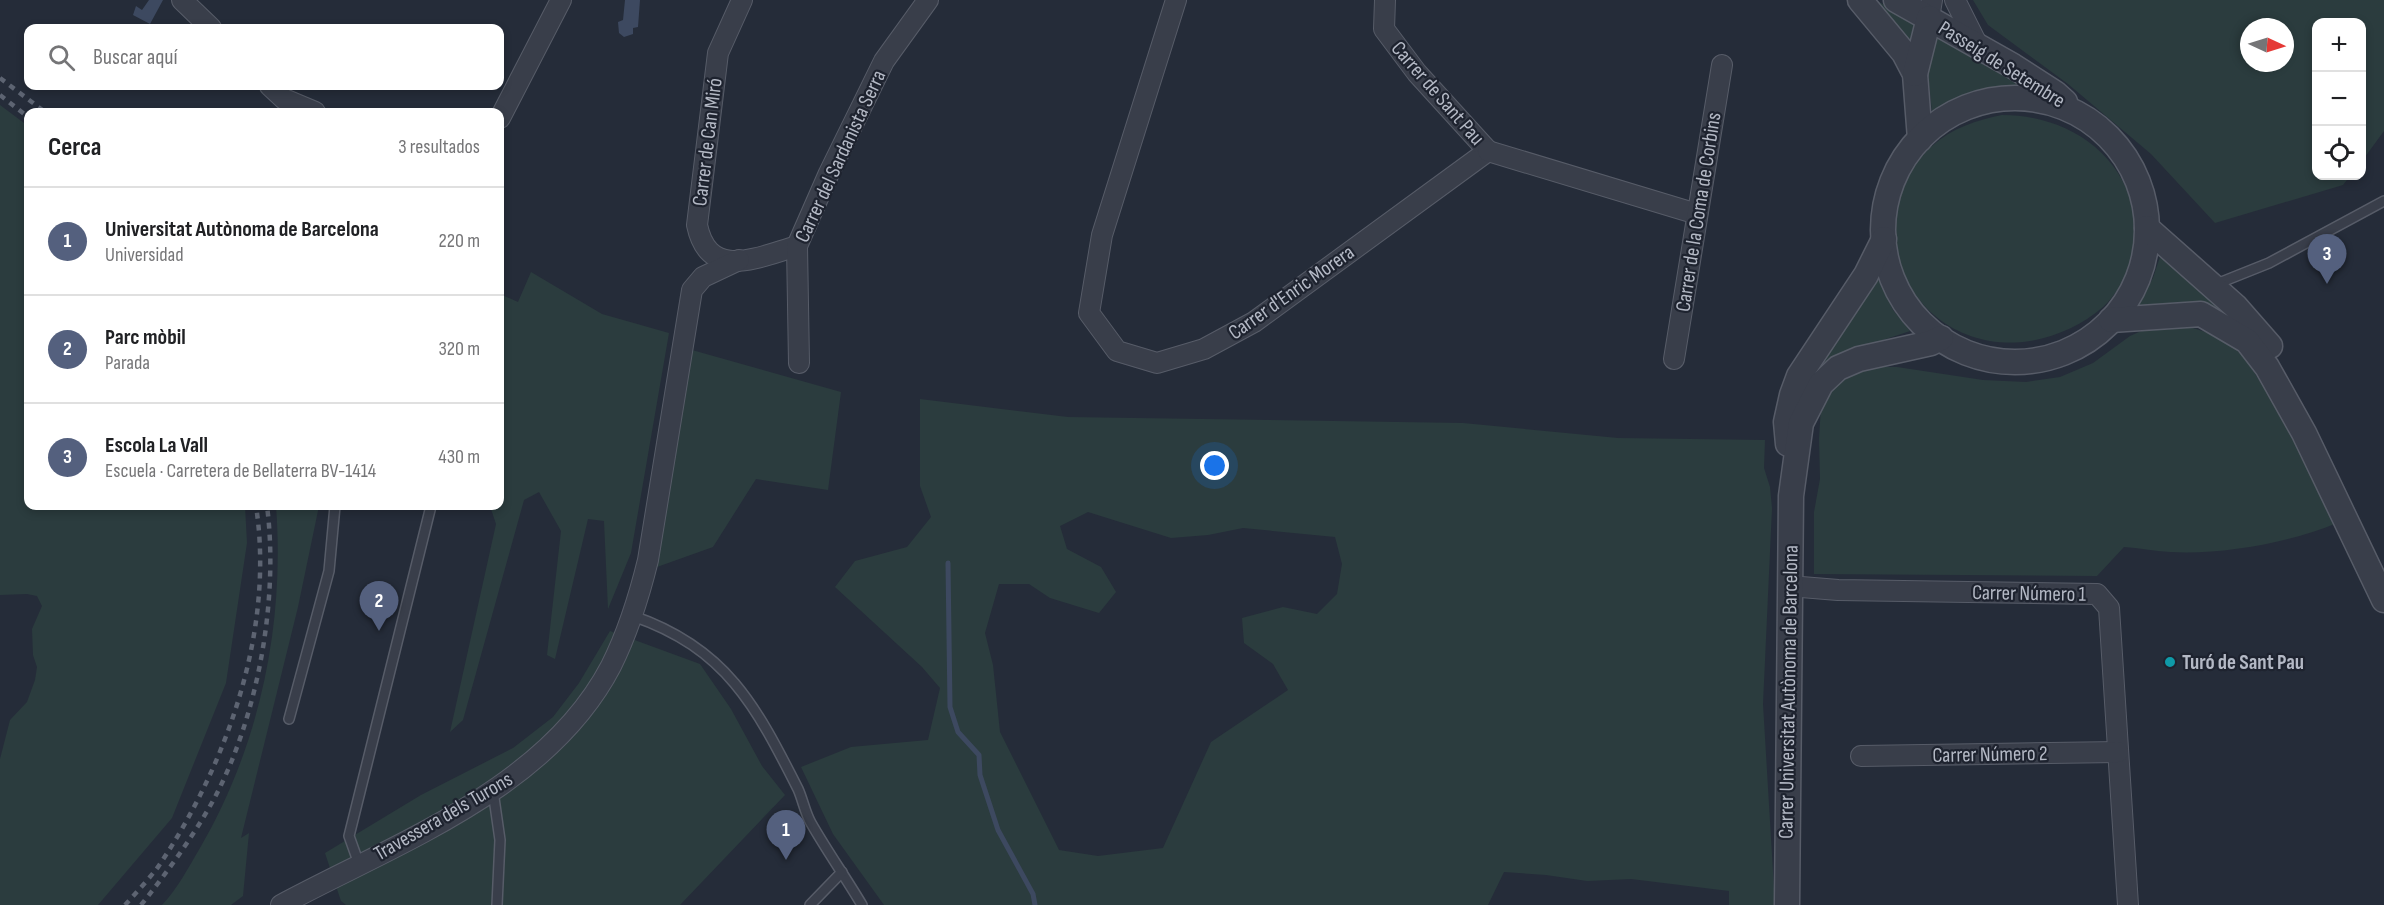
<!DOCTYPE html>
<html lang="es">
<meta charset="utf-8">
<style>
:root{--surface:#fff;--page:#f2f2f2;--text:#202124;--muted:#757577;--line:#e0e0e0;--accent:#54607e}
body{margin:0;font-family:"Sofia Sans Condensed",sans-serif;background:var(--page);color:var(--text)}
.controls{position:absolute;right:18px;top:18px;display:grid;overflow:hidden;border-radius:12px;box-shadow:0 3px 9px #0003}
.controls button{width:54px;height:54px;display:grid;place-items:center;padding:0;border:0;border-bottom:2px solid var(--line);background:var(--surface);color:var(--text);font:30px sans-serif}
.compass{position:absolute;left:2240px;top:18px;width:54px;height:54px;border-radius:50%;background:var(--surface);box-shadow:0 3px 9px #0003;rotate:94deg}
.you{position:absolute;left:1215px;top:466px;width:21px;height:21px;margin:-15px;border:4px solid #fff;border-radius:50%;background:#1a73e8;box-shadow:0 0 0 9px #1a73e833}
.badge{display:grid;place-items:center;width:39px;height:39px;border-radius:50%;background:var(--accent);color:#fff;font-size:20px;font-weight:700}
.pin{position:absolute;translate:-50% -50px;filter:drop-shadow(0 2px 3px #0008)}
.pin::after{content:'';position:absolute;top:32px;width:21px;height:18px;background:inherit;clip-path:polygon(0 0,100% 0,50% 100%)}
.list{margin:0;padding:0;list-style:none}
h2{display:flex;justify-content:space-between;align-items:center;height:78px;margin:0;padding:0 24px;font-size:26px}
h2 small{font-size:20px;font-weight:400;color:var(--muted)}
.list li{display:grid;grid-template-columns:39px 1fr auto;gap:18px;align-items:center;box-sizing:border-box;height:108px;padding:0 24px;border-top:2px solid var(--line)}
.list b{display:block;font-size:22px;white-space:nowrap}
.list p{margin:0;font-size:20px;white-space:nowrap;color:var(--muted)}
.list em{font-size:20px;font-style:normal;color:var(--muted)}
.icon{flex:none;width:33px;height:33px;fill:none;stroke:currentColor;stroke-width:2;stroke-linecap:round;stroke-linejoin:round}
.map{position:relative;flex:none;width:2384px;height:905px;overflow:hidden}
.search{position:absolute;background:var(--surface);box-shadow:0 3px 9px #0003;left:24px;top:24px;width:480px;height:66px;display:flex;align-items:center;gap:15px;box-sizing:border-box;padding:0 21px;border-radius:12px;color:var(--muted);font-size:22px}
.panel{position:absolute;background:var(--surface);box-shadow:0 3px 9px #0003;left:24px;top:108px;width:480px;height:402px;border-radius:12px}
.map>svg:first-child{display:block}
</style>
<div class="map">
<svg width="2384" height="905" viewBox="0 0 2384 905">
<rect width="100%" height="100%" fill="#252c39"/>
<!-- green -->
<g fill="#2b3c3e" fill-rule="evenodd">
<path d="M 1875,0 L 1920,23 L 1915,42 L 1908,43 L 1888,14 Z"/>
<path d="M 1973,0 L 2384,0 L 2384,131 L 2362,161 L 2362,22 L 2316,22 L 2316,176 L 2350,176 L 2343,185 L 2215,223 L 2151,154 L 2068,84 L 1988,25 ZM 2249,27 L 2285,27 L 2285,63 L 2249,63 Z"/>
<path d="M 1934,32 L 2034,89 C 1994,90 1968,95 1932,112 L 1925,48 Z"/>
<path d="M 0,105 L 28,126 L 28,506 L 245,506 L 247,543 L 226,683 L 172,818 L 98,905 L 0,905 L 0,759 L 10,720 L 27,702 L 35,680 L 37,667 L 33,655 L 32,629 L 42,606 L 37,596 L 27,594 L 0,595 Z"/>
<path d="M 2002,115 C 2061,115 2117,147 2133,207 C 2142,241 2129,283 2103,307 C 2082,325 2058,336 2030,341 C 1949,354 1879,286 1899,203 C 1904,181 1915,161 1932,146 C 1952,128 1977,120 2002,115 Z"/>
<path d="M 2161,254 L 2236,320 C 2200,299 2175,299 2135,310 L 2153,278 Z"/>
<path d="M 531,272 L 602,314 L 669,333 L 631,553 L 608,609 L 604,521 L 588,519 L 555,659 L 547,655 L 561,531 L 539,492 L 524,500 L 463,720 L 450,732 L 496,524 L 490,506 L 500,506 L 500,294 L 518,302 Z"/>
<path d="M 1877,277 L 1893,310 L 1910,331 L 1862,347 L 1818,374 L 1814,372 Z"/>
<path d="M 2157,324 L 2193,328 L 2224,338 L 2245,358 L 2300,444 L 2337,523 C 2289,543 2222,555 2170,552 C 2154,551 2139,548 2124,547 L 2097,576 L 1814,574 L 1814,512 L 1820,479 L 1819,439 L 1821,406 L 1834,387 L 1851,374 L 1872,367 L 1897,367 L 1983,380 L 2026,382 L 2060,377 L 2093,363 L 2130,336 Z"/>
<path d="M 692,350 L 841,392 L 828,490 L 756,479 L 713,547 L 657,567 Z"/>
<path d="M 920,399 L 1068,417 L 1463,423 L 1618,438 L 1765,440 L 1764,468 L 1770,487 L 1772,508 L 1763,704 L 1775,905 L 1729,905 L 1729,891 L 1631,879 L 1587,881 L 1546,875 L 1504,872 L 1488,905 L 884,905 L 833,834 L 801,767 L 851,747 L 928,740 L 940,688 L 922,667 L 835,587 L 855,561 L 907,547 L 931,517 L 920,486 ZM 1088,512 L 1171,538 L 1208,535 L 1243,528 L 1335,537 L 1342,564 L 1337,594 L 1317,614 L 1283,607 L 1242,618 L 1244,643 L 1273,664 L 1288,690 L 1211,742 L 1163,848 L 1098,856 L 1059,850 L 1000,732 L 993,665 L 985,633 L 999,584 L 1029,584 L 1050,598 L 1099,613 L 1116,592 L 1101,567 L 1067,549 L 1060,526 Z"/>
<path d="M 276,506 L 319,506 L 298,607 L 241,838 L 249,833 L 243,896 L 231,905 L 162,905 C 178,888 188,868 200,848 C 260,745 285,624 276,506 Z"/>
<path d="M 610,631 L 700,664 L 731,709 L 762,766 L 785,795 L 680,905 L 346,905 L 341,901 L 325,853 L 421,795 L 513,748 L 553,717 L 579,683 Z"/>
</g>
<!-- water -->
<g fill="#3d4960">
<path d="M 149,0 L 163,0 L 150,24 L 133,15 L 136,6 L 142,10 Z"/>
<path d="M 625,0 L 640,0 L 638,27 L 633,28 L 633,34 L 624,37 L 619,33 L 618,22 L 623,20 Z"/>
</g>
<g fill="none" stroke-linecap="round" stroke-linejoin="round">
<!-- stream -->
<path stroke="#3d4960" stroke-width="5" d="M 948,563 L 950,707 L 958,732 L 979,755 L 980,775 L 998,830 L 1033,894 L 1035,905"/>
<!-- service casing -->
<g stroke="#575c68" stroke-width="12">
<g id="service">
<path d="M 2214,285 L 2269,263 L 2384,201"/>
<path d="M 633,616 C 726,648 756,706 798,789 C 803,800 805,813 811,823 C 827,851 846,878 862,905"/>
<path d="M 289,719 L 329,571 L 335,506"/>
<path d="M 493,791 L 500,840 L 497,905"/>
<path d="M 359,864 L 349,836 L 431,506"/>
<path d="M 810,905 L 842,872"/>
</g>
</g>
<!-- minor casing -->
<g stroke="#575c68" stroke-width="22">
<g id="minor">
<path d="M 182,0 L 211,28"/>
<path d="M 742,0 L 718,53 L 697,225 C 709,282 758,257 797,246"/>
<path d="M 1176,0 L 1102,235 L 1089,313 L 1117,351 L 1157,363 L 1204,349 L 1254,322 L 1488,151"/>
<path d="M 1385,0 L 1384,29 L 1417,73 L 1488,151"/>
<path d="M 1955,0 L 1978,46"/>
<path d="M 1929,18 L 1932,0"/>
<path d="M 270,86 L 284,99 L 315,112"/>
<path d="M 500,118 L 561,0"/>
<path d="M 1488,151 L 1697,214"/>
<path d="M 1674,359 L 1722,65"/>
<path d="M 799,363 L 797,246 L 829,173 L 884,61 L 928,0"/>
<path d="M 1789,586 L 1838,590 L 2097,594 L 2109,608 L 2128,905"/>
<path d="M 1861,756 L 2118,752"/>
<path d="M 281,905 C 396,843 547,789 611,666 C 628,632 639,597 648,560 L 692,290 L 703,277 L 739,260"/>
</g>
</g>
<!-- tertiary casing -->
<g stroke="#575c68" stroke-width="27">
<g id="tertiary">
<path d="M 1860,0 L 1904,53 L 1915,74 L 1920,139"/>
<path d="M 1896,0 L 2013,66 L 2055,93 L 2065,102"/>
<path d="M 1915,74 L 1929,18"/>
<circle cx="2015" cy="230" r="132"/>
<path d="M 2147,228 L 2235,306 L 2270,346"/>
<path d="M 2111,320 L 2201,314 L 2247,341 L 2267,367 L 2304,433 L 2384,600"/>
<path d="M 1788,444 L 1786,422 L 1792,395 L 1799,376 L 1866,275 L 1884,239"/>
<path d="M 1787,905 L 1791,496 L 1801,423 L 1821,384 L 1838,368 L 1859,359 L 1931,343 L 1941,338"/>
</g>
</g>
<!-- service -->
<use href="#service" stroke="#393e4a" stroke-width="9"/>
<!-- minor -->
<use href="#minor" stroke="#393e4a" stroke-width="20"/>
<!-- tertiary -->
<use href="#tertiary" stroke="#393e4a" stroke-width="24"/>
<!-- rail -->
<g stroke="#5d6472" stroke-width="4.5" stroke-dasharray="6 6" stroke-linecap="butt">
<path d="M 0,78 L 45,112"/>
<path d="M 0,95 L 28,117"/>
<path d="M 125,905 C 136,893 148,880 158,867 C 227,765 275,630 256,506"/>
<path d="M 141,905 C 168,871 193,837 214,799 C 258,716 279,599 267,506"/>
</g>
</g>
<!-- markers -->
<circle fill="#0f9aa8" stroke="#1e232f" stroke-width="2" cx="2170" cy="662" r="6"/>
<g text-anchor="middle" stroke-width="4.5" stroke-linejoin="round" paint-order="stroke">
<!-- street labels -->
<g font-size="21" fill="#b4b9c5" stroke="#1e232f">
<text transform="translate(2002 64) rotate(32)" y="7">Passeig de Setembre</text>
<text transform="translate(1438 93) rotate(49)" y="7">Carrer de Sant Pau</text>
<text transform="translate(707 142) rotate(-83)" y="7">Carrer de Can Miró</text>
<text transform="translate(840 156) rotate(-65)" y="7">Carrer del Sardanista Serra</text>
<text transform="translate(1698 212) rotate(-81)" y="7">Carrer de la Coma de Corbins</text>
<text transform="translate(1291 292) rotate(-35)" y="7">Carrer d'Enric Morera</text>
<text transform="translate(2029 593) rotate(1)" y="7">Carrer Número 1</text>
<text transform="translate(1788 692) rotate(-89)" y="7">Carrer Universitat Autònoma de Barcelona</text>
<text transform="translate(1990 754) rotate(-1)" y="7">Carrer Número 2</text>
<text transform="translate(443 816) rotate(-30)" y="7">Travessera dels Turons</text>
</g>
<!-- poi labels -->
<g font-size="21" font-weight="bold" fill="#b4b9c5" stroke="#1e232f" text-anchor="start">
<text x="2182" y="669">Turó de Sant Pau</text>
</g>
</g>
</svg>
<div class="controls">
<button>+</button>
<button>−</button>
<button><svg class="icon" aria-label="locate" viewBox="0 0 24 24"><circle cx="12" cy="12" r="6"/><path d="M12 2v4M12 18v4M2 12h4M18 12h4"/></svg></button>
</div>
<svg class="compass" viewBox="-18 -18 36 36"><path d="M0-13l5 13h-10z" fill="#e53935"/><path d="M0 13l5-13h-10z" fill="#757577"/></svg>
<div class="you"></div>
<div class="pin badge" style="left:786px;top:860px">1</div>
<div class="pin badge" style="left:379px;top:631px">2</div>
<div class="pin badge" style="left:2327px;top:284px">3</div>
<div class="search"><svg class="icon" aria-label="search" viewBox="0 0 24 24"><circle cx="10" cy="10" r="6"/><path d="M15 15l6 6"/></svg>Buscar aquí</div>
<section class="panel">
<h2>Cerca<small>3 resultados</small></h2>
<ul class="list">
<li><span class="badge">1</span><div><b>Universitat Autònoma de Barcelona</b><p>Universidad</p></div><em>220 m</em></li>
<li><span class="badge">2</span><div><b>Parc mòbil</b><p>Parada</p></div><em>320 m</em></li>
<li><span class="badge">3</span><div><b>Escola La Vall</b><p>Escuela · Carretera de Bellaterra BV-1414</p></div><em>430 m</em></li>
</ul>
</section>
</div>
